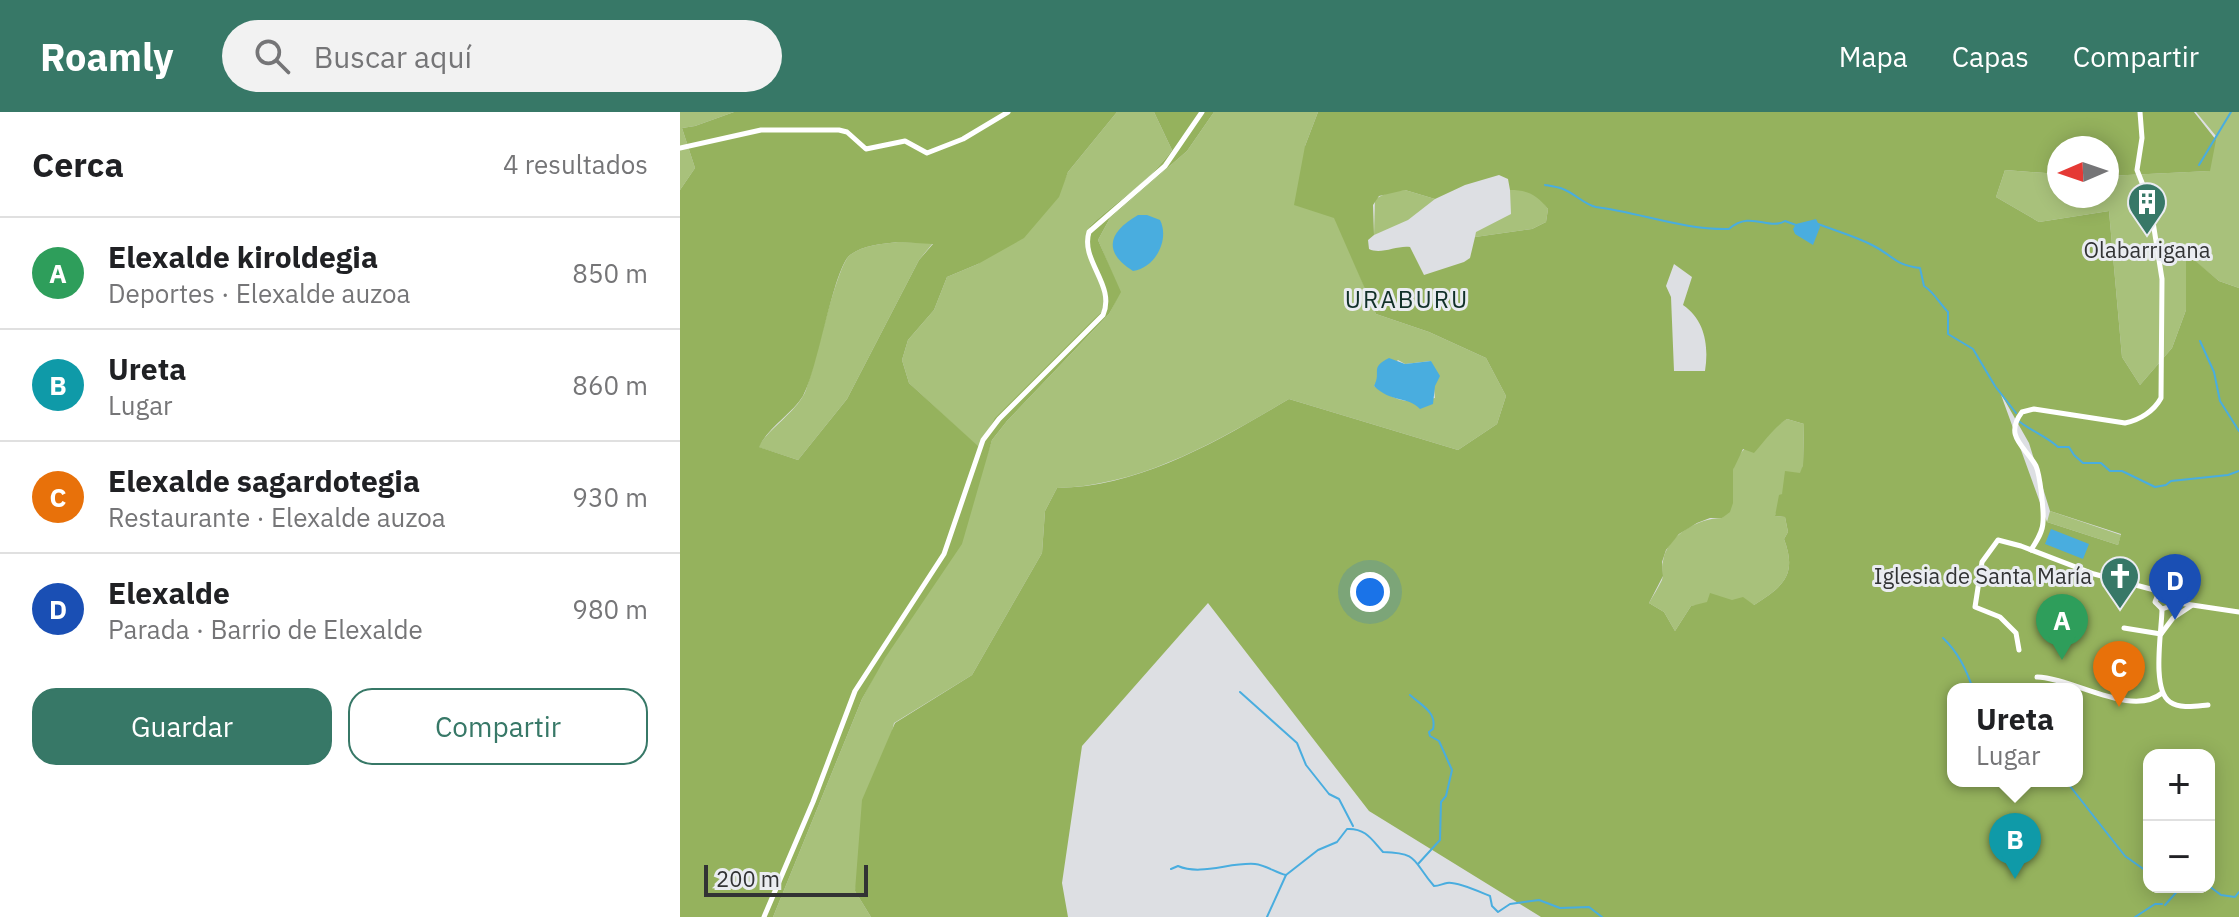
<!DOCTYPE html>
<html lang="es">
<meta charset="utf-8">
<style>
:root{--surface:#fff;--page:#f2f2f2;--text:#202124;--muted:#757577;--line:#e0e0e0;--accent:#377867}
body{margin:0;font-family:"IBM Plex Sans",sans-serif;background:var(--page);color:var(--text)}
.controls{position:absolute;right:24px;bottom:24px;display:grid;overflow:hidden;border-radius:16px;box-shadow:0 4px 20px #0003}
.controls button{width:72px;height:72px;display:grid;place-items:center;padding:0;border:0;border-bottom:2px solid var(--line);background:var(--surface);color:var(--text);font:40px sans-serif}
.compass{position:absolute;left:1367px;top:24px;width:72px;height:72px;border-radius:50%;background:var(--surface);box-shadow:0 4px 20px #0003;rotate:268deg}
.scale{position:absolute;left:24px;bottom:20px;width:164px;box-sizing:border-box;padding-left:8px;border:4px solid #323334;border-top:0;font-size:22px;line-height:28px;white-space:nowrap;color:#323334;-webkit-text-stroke:6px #eaecf1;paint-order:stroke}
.you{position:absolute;left:690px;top:480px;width:28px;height:28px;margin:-20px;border:6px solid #fff;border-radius:50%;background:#1a73e8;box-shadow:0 0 0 12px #1a73e833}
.badge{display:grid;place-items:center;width:52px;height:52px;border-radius:50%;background:var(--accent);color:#fff;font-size:26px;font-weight:700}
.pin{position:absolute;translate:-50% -66px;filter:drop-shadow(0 2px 4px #0008)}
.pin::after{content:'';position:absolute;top:42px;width:28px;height:24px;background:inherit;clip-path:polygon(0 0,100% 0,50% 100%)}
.popup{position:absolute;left:1267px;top:571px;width:136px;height:104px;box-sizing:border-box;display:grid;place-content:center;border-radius:16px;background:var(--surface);filter:drop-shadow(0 2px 6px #0005);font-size:26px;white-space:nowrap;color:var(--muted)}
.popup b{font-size:30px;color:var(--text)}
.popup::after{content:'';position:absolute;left:50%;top:100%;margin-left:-16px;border:16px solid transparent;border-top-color:var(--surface)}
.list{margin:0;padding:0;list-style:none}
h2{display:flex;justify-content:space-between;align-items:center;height:104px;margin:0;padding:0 32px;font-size:34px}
h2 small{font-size:26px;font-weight:400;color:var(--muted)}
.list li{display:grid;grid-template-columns:52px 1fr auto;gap:24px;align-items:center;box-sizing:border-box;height:112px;padding:0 32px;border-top:2px solid var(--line)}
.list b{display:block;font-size:30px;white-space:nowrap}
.list p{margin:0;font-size:26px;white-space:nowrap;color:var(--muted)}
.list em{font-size:26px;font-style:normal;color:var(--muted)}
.actions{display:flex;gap:16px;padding:24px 32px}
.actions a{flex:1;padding:18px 0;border:2px solid var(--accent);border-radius:24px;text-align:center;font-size:28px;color:var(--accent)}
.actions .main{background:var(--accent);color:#fff}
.icon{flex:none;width:44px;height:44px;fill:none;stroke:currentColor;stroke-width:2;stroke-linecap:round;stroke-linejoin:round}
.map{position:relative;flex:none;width:1559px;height:805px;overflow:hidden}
header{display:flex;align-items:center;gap:48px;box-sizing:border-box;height:112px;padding:0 40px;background:var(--accent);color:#fff}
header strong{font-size:38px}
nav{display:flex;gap:44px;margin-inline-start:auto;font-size:28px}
.search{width:560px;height:72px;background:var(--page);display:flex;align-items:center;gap:20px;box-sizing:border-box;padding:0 28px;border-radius:44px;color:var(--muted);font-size:30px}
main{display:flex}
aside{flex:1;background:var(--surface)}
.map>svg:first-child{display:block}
</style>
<header>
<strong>Roamly</strong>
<div class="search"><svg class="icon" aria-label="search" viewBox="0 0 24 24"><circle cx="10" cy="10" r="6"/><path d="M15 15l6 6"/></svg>Buscar aquí</div>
<nav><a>Mapa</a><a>Capas</a><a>Compartir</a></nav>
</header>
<main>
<aside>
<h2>Cerca<small>4 resultados</small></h2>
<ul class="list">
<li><span class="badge" style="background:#2e9e5b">A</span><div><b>Elexalde kiroldegia</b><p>Deportes · Elexalde auzoa</p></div><em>850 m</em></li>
<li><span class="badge" style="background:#0f9aa8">B</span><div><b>Ureta</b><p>Lugar</p></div><em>860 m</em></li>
<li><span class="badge" style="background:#e8710a">C</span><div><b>Elexalde sagardotegia</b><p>Restaurante · Elexalde auzoa</p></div><em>930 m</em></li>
<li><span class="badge" style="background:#1a4fb4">D</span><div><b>Elexalde</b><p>Parada · Barrio de Elexalde</p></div><em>980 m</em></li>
</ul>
<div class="actions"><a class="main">Guardar</a><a>Compartir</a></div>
</aside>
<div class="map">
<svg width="1559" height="805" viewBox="0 0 1559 805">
<rect width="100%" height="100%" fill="#dddfe3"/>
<!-- green -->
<g fill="#a8c17b" fill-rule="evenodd">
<path d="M 0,0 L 54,0 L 15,14 L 2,16 L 15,56 L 0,78 Z"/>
<path d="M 437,0 L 474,0 L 492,38 C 470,69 438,88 410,114 L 427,187 L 421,200 L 299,336 L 229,271 L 222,248 L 228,228 L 254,198 L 267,165 L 298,152 L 378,83 L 388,60 Z"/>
<path d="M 534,0 L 638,0 L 625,34 L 696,202 L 749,220 L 806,246 L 826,284 L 817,312 L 778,338 L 609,287 C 538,329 461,374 377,376 L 365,399 L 362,441 L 292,563 L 214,611 L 175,779 L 191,805 L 93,805 L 182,587 L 299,367 L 312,328 L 327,309 L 429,202 L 440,180 L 418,128 L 430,106 L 507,39 ZM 718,248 L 725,252 L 751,249 L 755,286 C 727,292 718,290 694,274 L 698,268 Z"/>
<path d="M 1516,0 L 1559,0 L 1559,176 L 1539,169 L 1506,142 L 1506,198 L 1492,236 L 1460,273 L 1442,245 L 1429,99 L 1359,110 L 1316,85 L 1325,58 L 1379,62 L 1379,84 L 1427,84 L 1427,64 L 1529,59 L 1536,24 Z"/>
<path d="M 846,77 L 860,86 L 868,97 L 866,110 L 852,117 L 795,125 L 796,120 L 831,102 L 830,78 Z"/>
<path d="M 725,78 L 755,87 L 728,108 L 694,123 L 695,87 L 711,79 Z"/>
<path d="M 218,130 L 253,131 L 239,148 L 167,287 L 118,348 L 78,335 C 91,314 117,300 126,278 C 135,255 156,154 170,143 C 183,133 202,132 218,130 Z"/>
<path d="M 1107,307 L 1124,312 L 1123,353 L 1121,362 L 1102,382 L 1095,404 L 1105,405 L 1108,420 L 1104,427 C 1118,464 1102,475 1074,493 L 1052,488 L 1011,494 L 995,519 L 984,500 L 969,491 C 973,484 978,476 982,468 C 984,461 981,456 983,449 C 987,423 1019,406 1042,406 C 1061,380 1047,382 1053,358 C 1058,333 1087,320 1107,307 Z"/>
<path d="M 1370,399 L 1441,423 L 1438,433 L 1367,410 Z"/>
</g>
<!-- forest -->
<g fill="#95b25d" fill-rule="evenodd">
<path d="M 54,0 L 437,0 L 388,60 L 379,85 L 344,126 L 298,152 L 267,165 L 254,198 L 228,228 L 222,248 L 229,271 L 299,335 L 315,306 L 421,200 L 427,187 L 407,138 L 410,114 C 438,88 470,69 492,38 L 474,0 L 534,0 L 507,39 L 430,106 L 418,128 L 441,180 L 429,202 L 327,309 L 312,328 L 282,432 L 205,546 L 182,587 L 93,805 L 0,805 L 0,78 L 15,56 L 2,16 L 15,14 ZM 218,130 L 253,132 L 239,148 L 167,287 L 118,348 L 79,335 C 89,314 111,303 123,284 C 138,258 153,157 170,143 C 183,133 202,132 218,130 Z"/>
<path d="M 638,0 L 1514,0 L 1536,28 L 1530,59 L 1427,64 L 1427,36 L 1379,36 L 1379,62 L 1325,58 L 1316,85 L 1359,110 L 1429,99 L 1442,245 L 1460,273 L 1492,236 L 1506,198 L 1506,141 L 1539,169 L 1559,176 L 1559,805 L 861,805 L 689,699 L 528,491 L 402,634 L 382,771 L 388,805 L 191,805 L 175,779 L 182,688 L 215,611 L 292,563 L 362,441 L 365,399 L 377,376 C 461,375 538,329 609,287 L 778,338 L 817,312 L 826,284 L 806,246 L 749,220 L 696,202 L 654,106 L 614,93 L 625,34 ZM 819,63 L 828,67 L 830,78 C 848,78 857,83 868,97 L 866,110 L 852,117 L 795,125 L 790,146 L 784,150 L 744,163 L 730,135 C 717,133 701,143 689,137 L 688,128 L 694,123 L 693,93 L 699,84 L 725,78 L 755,87 L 785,73 ZM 994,152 L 1012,165 L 1003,193 C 1025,208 1029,234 1025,259 L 994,259 L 991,185 L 986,174 ZM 1320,280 L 1349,331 L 1370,399 L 1441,422 L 1438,433 L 1367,410 ZM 1107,307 L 1124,312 L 1123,353 L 1120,361 L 1105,359 L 1102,382 L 1099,383 L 1095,404 L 1105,405 L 1108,420 L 1104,427 C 1118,464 1102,475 1074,493 L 1063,485 L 1052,488 L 1030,481 L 1027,490 L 1011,494 L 995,519 L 984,500 L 969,491 L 983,464 L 982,450 L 986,438 L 999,422 L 1017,411 L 1030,406 L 1042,406 L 1050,400 L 1053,391 L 1053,358 L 1063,337 L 1074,341 C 1085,329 1093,316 1107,307 ZM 1273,577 L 1397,577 L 1397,669 L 1273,669 ZM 1469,643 L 1529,643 L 1529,775 L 1469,775 Z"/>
</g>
<!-- water -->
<g fill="#49addf">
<path d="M 458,103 L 467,103 L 480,108 C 490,128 475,156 453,159 C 421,139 430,119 458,103 Z"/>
<path d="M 1136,107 L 1140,115 L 1133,133 L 1115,122 L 1113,117 L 1116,112 Z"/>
<path d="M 709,246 L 725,252 L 751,249 L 760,264 L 755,274 L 753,292 L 740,297 C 728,284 711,291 694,274 C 702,259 689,256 709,246 Z"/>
<path d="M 1371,417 L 1409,432 L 1403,447 L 1365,432 Z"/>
</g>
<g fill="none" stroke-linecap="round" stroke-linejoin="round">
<!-- stream -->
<g stroke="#49addf" stroke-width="2">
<path d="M 1519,53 L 1551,0"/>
<path d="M 865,73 C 871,74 878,75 883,77 C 894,81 905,93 916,95 C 962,101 1003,118 1049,117 C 1071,98 1088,119 1105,109 L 1116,113"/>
<path d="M 1138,112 C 1156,119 1174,124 1192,133 C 1214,144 1214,153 1240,156 L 1244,174 C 1253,179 1260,192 1268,200 L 1268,222 L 1293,237 L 1315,274 L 1336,301"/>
<path d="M 1520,229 L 1534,260 L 1540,289 L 1559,319"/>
<path d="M 1340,310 C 1353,320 1366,324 1378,335 L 1389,335 L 1394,343 L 1403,351 L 1421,351 L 1430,359 L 1442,359 L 1475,375 L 1486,373 L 1491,369 L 1548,363 L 1559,359"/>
<path d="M 1263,526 C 1278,540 1286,557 1293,577"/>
<path d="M 560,580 L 617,631 L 626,653 L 649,682 L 659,687 L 673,714"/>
<path d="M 730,583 C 741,593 757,600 753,617 L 749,620 L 750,624 L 759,629 L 772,658 L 766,684 L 761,690 L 760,728 L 738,752"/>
<path d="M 1386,669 L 1445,744 L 1469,761"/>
<path d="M 491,757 L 498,754 C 521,764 550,750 575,752 C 586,753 596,761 606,763 L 638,738 L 657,730 L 667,717 C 686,716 692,728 703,740 C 740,741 732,749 754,774 C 759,774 762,772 767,771 C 776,769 800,780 810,784 L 812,794 L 818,800 L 830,792 L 859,788 L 880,796 L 909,795 L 922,805"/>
<path d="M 1529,774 L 1541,783 L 1555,785 L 1559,780"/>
<path d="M 1485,793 L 1501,775"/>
<path d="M 587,805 L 606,763"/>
<path d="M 1455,805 L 1475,792 L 1482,792"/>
</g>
<!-- minor -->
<g stroke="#fff" stroke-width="5">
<path d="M 0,36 L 81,18 L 159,18 L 167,20 L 186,37 L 225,29 L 247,41 L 283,27 L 328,0"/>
<path d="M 1351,438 C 1356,430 1363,420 1363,410 C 1364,399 1360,363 1356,354 C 1346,335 1323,325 1342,300 L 1354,297 L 1445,311 C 1460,308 1474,299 1481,286 L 1482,167 L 1470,91 L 1457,58 L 1462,26 L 1460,0"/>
<path d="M 1482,497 C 1482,517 1471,578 1490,590 C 1500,597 1516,594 1528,593"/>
<path d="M 1482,497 L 1488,495 L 1492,490 L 1559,500"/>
<path d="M 1482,497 L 1475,490 L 1479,480 L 1490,482 L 1492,490"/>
<path d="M 1444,516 L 1481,522"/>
<path d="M 1481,522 L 1493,506 L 1511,494"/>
<path d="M 1339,538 L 1336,521 L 1320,505 L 1295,495 L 1302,450 L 1318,428 L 1341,434 L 1414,462 L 1482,480"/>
<path d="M 1357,565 C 1393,566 1452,606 1482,581"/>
<path d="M 84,805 L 133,690 L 175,579 L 264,442 L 303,328 L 319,307 L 423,203 C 436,173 400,149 409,120 L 485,54 L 522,0"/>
</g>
</g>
<!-- icons -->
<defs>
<g id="building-pin" transform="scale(2)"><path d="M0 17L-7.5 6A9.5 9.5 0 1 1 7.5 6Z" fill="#377867" stroke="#eaecf1"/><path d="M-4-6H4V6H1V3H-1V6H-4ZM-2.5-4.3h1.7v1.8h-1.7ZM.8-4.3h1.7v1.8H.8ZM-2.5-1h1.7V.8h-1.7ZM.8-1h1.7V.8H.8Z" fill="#fff"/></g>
<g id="church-pin" transform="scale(2)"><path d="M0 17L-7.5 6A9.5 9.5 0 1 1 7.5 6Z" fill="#377867" stroke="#eaecf1"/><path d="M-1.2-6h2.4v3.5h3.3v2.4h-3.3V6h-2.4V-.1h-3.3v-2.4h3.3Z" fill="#fff"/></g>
</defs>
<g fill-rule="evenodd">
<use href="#building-pin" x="1467" y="90"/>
<use href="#church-pin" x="1440" y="464"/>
</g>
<g text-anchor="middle" stroke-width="6" stroke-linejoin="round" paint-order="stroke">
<!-- poi labels -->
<g font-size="22" fill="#323334" stroke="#eaecf1">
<text x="1467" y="146">Olabarrigana</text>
<text x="1412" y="472" text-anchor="end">Iglesia de Santa María</text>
</g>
<!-- neighbourhood labels -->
<g font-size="24" letter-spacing="2" fill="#123129" stroke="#eaecf1">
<text x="727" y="196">URABURU</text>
</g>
</g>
</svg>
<div class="controls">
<button>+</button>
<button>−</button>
</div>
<svg class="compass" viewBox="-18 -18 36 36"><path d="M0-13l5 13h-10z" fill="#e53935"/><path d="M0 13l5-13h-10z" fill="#757577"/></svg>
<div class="scale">200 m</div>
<div class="you"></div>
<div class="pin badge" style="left:1382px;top:548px;background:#2e9e5b">A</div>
<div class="pin badge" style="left:1335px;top:767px;background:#0f9aa8">B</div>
<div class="popup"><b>Ureta</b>Lugar</div>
<div class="pin badge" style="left:1439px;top:595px;background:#e8710a">C</div>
<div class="pin badge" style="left:1495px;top:508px;background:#1a4fb4">D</div>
</div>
</main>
